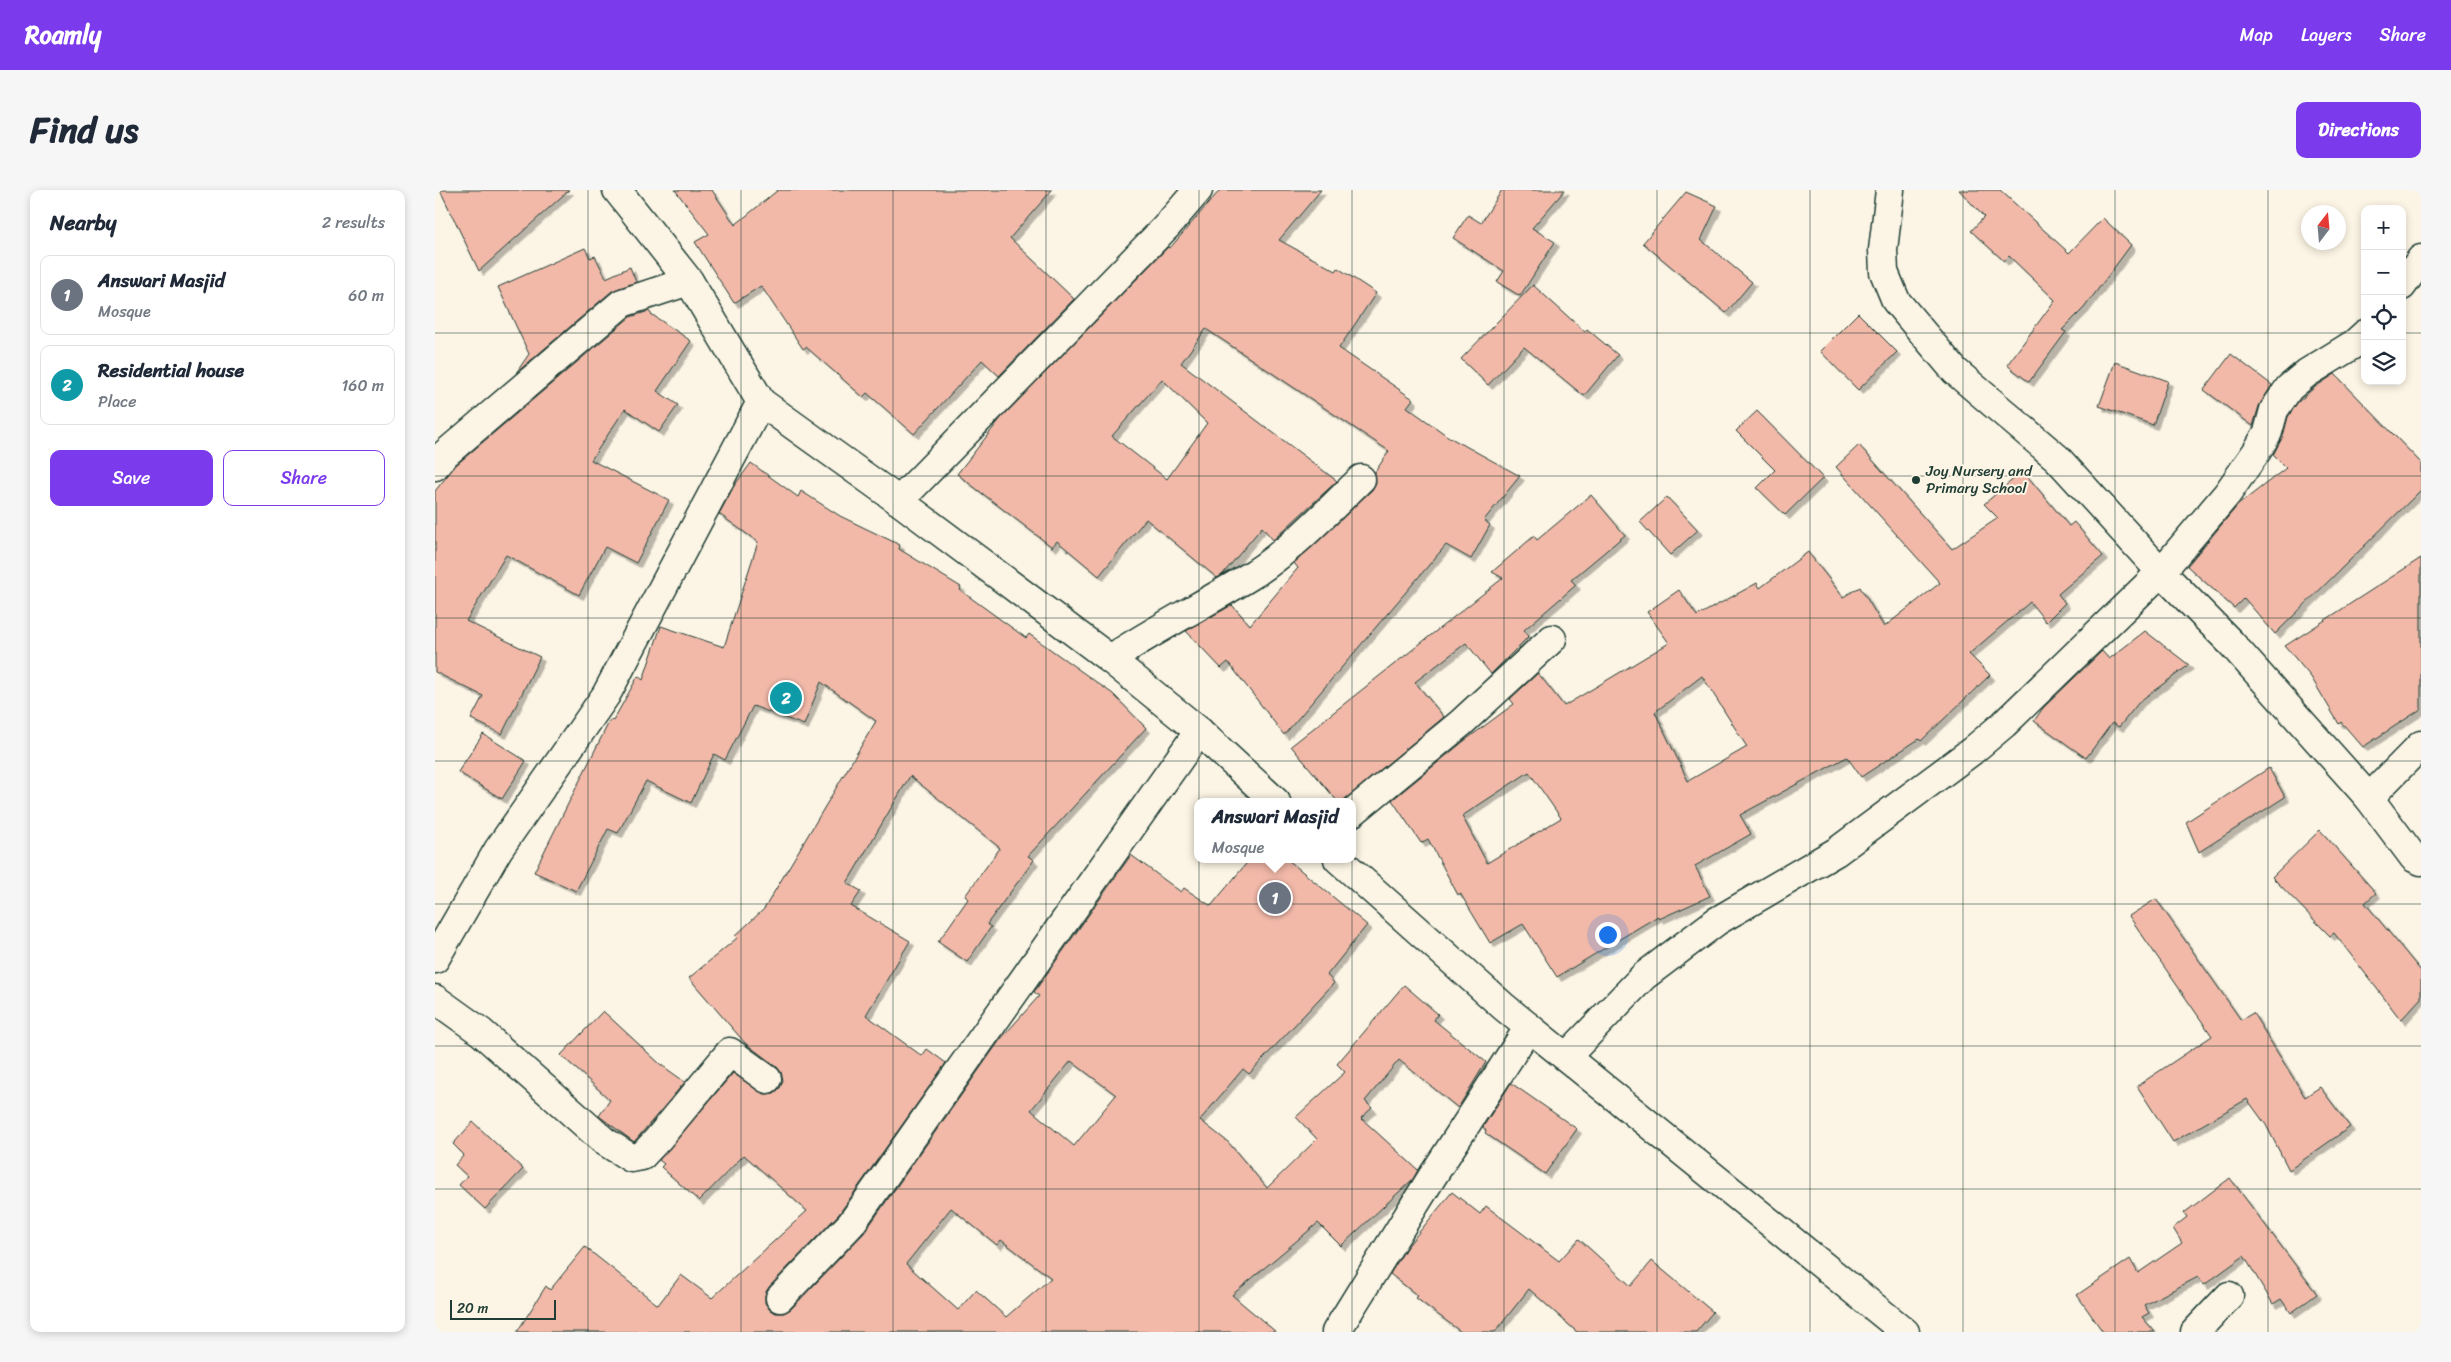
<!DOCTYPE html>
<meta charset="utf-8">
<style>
:root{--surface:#fff;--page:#f6f6f7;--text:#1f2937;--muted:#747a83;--line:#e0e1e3;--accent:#7c3aed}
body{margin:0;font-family:Sriracha,sans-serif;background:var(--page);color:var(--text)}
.controls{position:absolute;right:15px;top:15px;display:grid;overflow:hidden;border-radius:10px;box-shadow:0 2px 8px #0003}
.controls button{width:45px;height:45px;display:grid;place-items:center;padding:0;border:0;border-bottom:1px solid var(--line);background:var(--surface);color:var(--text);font:25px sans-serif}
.compass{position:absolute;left:1866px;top:15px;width:45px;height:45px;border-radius:50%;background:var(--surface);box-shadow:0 2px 8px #0003;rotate:16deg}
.scale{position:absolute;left:15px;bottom:12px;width:106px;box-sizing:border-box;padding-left:5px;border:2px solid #1f3d34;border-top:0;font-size:14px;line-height:18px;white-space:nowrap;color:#1f3d34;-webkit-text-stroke:4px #fcf5e5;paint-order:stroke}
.you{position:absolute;left:1172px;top:744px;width:18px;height:18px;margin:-12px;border:4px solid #fff;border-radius:50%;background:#1a73e8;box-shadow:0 0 0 8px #1a73e833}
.badge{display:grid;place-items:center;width:32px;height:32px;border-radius:50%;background:var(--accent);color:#fff;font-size:16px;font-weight:700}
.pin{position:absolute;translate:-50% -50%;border:2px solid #fff;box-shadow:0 1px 5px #0006}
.popup{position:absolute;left:759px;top:608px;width:162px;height:65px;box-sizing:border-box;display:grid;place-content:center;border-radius:10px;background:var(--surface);filter:drop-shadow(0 1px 4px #0005);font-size:16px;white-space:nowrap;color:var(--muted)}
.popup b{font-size:19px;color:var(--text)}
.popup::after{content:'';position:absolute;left:50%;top:100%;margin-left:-10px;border:10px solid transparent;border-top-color:var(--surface)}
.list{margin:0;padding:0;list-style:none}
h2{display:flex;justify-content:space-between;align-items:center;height:65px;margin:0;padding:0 20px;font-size:21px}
h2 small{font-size:16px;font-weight:400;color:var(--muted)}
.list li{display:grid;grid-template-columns:32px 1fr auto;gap:15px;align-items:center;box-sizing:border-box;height:80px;margin:0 10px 10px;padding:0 10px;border:1px solid var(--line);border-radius:10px}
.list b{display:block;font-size:19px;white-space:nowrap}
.list p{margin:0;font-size:16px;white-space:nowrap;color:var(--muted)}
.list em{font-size:16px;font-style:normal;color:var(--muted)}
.actions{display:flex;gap:10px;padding:15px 20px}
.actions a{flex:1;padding:11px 0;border:1px solid var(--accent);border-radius:10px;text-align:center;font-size:18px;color:var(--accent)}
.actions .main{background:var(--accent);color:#fff}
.icon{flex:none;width:28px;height:28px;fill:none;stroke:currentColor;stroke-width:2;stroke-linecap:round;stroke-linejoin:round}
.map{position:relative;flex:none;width:1986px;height:1142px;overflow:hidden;border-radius:10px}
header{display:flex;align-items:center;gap:30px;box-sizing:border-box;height:70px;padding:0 25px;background:var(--accent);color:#fff}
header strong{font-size:24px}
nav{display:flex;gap:28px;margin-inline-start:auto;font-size:18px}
.intro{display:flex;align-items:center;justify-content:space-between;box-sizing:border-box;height:120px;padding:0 30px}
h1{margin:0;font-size:35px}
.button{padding:12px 22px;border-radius:10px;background:var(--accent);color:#fff;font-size:18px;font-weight:700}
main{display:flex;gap:30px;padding:0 30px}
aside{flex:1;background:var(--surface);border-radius:10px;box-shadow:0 2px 8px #0003}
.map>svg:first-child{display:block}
</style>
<header>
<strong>Roamly</strong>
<nav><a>Map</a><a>Layers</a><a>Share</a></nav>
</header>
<div class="intro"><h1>Find us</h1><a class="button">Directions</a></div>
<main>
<aside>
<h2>Nearby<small>2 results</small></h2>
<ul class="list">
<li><span class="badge" style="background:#6b7280">1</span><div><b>Answari Masjid</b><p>Mosque</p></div><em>60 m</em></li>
<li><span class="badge" style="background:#0f9aa8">2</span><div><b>Residential house</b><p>Place</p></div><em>160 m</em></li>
</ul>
<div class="actions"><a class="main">Save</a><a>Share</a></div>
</aside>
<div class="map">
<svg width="1986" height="1142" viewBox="0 0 1986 1142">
<defs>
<filter id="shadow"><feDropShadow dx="4.5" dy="4.5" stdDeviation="0" flood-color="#0004"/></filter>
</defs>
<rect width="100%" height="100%" fill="#fcf5e5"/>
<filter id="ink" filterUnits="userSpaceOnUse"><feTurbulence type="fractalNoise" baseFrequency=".02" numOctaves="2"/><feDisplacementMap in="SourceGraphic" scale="10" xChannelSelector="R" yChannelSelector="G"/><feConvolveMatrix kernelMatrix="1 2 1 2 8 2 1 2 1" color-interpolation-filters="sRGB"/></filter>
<g filter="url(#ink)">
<!-- building -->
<g fill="#f2b9a9" stroke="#1f3d34" fill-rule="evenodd" filter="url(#shadow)">
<path d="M 5,0 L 134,0 L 44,81 Z"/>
<path d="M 240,0 L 277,0 L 300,35 L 343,0 L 617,0 L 575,48 L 639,109 L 564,186 L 547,170 L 479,244 L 432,203 L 428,207 L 371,157 L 368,159 L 326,96 L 299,113 L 260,52 L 274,44 Z"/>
<path d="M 785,0 L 886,0 L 844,50 L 901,81 L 903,78 L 941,103 L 904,158 L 978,209 L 972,217 L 1014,247 L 1085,286 L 1049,330 L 1055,335 L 1036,369 L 1011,355 L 849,545 L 793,472 L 786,478 L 751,441 L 797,415 L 815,435 L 863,378 L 859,373 L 937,300 L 941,293 L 940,282 L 954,261 L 771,139 L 746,173 L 902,291 L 838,350 L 827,337 L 787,385 L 782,388 L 711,329 L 664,386 L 622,351 L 617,357 L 522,284 L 566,228 L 733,57 L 735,58 ZM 727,189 L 772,233 L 732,289 L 677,246 Z"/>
<path d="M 1067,0 L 1130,0 L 1097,38 L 1120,52 L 1085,106 L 1062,92 L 1069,81 L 1018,48 L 1033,25 L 1046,33 Z"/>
<path d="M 1524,0 L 1565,0 L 1634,63 L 1668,28 L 1696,55 L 1649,118 L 1627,140 L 1631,142 L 1594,192 L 1572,175 L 1620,110 L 1574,66 L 1569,71 L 1536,41 L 1549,27 Z"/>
<path d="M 1251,2 L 1282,16 L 1266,50 L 1317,92 L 1291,123 L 1208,53 Z"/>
<path d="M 150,58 L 155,68 L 160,66 L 171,88 L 195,77 L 201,92 L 177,101 L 81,183 L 94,164 L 63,97 Z"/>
<path d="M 1098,95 L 1150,142 L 1152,139 L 1183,165 L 1149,206 L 1089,157 L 1053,195 L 1026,169 Z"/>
<path d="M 214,121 L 216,124 L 256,151 L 222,201 L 243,215 L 224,242 L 190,219 L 156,270 L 234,310 L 201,373 L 170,357 L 144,405 L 71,365 L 31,431 L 105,467 L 67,544 L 36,529 L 48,506 L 0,482 L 0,301 L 21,275 L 195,127 Z"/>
<path d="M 1423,123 L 1462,162 L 1423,200 L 1385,161 Z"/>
<path d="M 1796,164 L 1837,195 L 1824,216 L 1818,236 L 1769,200 Z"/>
<path d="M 1680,172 L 1733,191 L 1718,235 L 1664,216 Z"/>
<path d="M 1900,184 L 1986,273 L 1986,300 L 1840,444 L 1809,408 L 1799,418 L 1752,376 L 1803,315 L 1851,278 L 1838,265 L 1848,246 L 1853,227 L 1862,213 L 1880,197 Z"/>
<path d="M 1322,221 L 1388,288 L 1350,325 L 1322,298 L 1340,280 L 1301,241 Z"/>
<path d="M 1424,255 L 1517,359 L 1563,328 L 1549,314 L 1588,281 L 1634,336 L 1639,332 L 1668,366 L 1623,404 L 1630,413 L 1611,432 L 1595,412 L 1534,464 L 1555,485 L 1486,551 L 1484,549 L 1426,587 L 1412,567 L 1305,625 L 1316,644 L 1260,676 L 1275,706 L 1224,729 L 1223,726 L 1122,787 L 1088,734 L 1055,753 L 1025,703 L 1023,705 L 993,649 L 986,653 L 957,610 L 1029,551 L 1079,514 L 1075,509 L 1103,483 L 1129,516 L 1234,453 L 1212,422 L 1244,400 L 1262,426 L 1322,393 L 1325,398 L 1373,362 L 1408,407 L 1425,397 L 1449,437 L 1505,393 L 1401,277 ZM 1267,486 L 1312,557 L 1253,591 L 1220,522 ZM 1094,582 L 1126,628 L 1052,673 L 1027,626 Z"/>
<path d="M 316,273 L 363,307 L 366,301 L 405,326 L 465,355 L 464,359 L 526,397 L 525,400 L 591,448 L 594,444 L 678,504 L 711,538 L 593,666 L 599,670 L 552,734 L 556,737 L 532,772 L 503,752 L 533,709 L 530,706 L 565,658 L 475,586 L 412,693 L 426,701 L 416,716 L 475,751 L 431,825 L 487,866 L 492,859 L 511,873 L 404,1024 L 334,1097 L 330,1105 L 330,1113 L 335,1120 L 341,1123 L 349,1123 L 356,1119 L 429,1043 L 565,850 L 604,806 L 599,802 L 696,665 L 746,702 L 749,698 L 776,716 L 815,669 L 852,669 L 932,735 L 892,785 L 899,793 L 814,884 L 808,879 L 765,930 L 793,952 L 832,998 L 882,949 L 861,927 L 910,882 L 902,874 L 969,795 L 1003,824 L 999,830 L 1051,872 L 1023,918 L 964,870 L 930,911 L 937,918 L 926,928 L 983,980 L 978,989 L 906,1056 L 883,1033 L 797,1105 L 841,1142 L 82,1142 L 111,1096 L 115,1100 L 150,1057 L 223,1115 L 246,1085 L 277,1108 L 372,1021 L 309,965 L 264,1011 L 226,977 L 229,974 L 224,970 L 298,883 L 330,904 L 339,903 L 345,898 L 348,890 L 346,882 L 342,877 L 310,853 L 254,788 L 302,748 L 300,746 L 329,719 L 441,531 L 386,492 L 369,535 L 318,516 L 290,570 L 279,564 L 256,613 L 211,591 L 183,643 L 173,639 L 141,701 L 99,682 L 175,530 L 178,531 L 203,486 L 208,490 L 226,436 L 289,457 L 323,352 L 284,324 L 299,296 ZM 636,871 L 681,905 L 639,956 L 596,920 ZM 516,1018 L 562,1055 L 566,1050 L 616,1088 L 571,1127 L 541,1100 L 523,1120 L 471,1074 Z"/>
<path d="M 1156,305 L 1190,345 L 1136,390 L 1141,395 L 1089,440 L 1094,446 L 1056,484 L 1031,453 L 980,492 L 1009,527 L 907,612 L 903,612 L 856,556 L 1068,388 L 1057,382 L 1099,346 L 1102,350 Z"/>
<path d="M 1232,307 L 1263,340 L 1235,365 L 1205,332 Z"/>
<path d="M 1986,368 L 1986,519 L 1928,557 L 1906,532 L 1904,534 L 1876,487 L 1850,456 Z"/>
<path d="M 1710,441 L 1754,475 L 1705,511 L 1684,537 L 1677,533 L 1651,568 L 1599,531 L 1608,518 L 1667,461 L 1674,469 Z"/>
<path d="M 48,544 L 91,571 L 67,609 L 23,582 Z"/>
<path d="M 1834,578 L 1850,607 L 1764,662 L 1751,632 Z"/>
<path d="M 1885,640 L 1941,703 L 1930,713 L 1986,781 L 1986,808 L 1966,830 L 1899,743 L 1895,746 L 1837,687 Z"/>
<path d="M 1721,709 L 1806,830 L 1818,823 L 1870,907 L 1885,897 L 1915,937 L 1854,980 L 1831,935 L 1812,909 L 1738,952 L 1702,896 L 1777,846 L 1694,726 Z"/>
<path d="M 168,821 L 225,874 L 250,892 L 199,952 L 164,926 L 175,910 L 126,865 Z"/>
<path d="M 1076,893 L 1142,939 L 1110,984 L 1050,943 L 1051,941 L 1048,937 Z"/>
<path d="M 38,932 L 88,979 L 50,1019 L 24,995 L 32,986 L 20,975 L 29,965 L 18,954 Z"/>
<path d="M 1795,988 L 1882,1104 L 1856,1123 L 1846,1109 L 1838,1114 L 1809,1066 L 1769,1095 L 1763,1087 L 1709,1115 L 1714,1123 L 1707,1127 L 1720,1142 L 1668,1142 L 1642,1105 L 1695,1069 L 1703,1083 L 1747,1053 L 1738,1038 L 1752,1027 L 1749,1023 Z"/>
<path d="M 1017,1002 L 1045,1024 L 1051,1016 L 1124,1071 L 1144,1049 L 1196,1096 L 1217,1071 L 1278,1122 L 1261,1142 L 1142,1142 L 1094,1099 L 1060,1142 L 1026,1142 L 981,1108 L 983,1106 L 955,1084 L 971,1058 Z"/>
</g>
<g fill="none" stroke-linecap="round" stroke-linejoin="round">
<!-- street casing -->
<g stroke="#1f3d34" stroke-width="31">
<g id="street">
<path d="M 182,0 L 254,91 L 326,212 L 464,311 L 675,469 L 764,541 L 841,612"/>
<path d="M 1455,0 L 1448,60 L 1449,82 L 1461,111 L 1520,181 L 1622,268 L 1726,382 L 1796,453 L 1934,608 L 1979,668 L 1986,671"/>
<path d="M 1967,96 L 1986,69"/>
<path d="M 0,276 L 10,264 L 187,113 L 254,91"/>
<path d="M 464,311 L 731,37 L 763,0"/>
<path d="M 675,469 C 722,438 772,413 820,383 C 859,357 892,322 926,289"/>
<path d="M 1934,608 L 1986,555"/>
<path d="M 918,622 L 1026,533 L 1117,449"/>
<path d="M 903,669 L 1069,817 L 1470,1142"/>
<path d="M 0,769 L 63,660 L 171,505 L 326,212"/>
<path d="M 0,809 L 46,842 L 169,951 L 196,968 L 207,966 L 223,949 L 295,862 L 332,889"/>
<path d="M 1131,867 L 1209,786 L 1282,731 L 1401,662 L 1537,561 L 1569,534 L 1726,382 L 1792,304 L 1822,261 L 1833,242 L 1839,220 L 1854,198 L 1872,183 L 1919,154 L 1930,144"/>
<path d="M 345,1108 L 416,1034 L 764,541"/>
<path d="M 901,1142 L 997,987 L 1094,837"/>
<path d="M 1760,1142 L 1794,1106"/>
</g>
</g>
<!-- street -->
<use href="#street" stroke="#fcf5e5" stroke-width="28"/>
</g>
</g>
<!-- grid -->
<path fill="none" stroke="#1f3d34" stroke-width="1" stroke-opacity="0.55" d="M 153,0 L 153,1142M 306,0 L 306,1142M 458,0 L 458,1142M 611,0 L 611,1142M 764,0 L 764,1142M 917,0 L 917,1142M 1069,0 L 1069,1142M 1222,0 L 1222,1142M 1375,0 L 1375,1142M 1528,0 L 1528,1142M 1680,0 L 1680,1142M 1833,0 L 1833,1142M 0,143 L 1930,143M 1967,143 L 1986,143M 0,286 L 1986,286M 0,428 L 1986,428M 0,571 L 1986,571M 0,714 L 1986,714M 0,856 L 1986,856M 0,999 L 1986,999"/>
<!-- markers -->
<circle fill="#1f3d34" stroke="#fcf5e5" stroke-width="2" cx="1481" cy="290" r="5"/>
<g text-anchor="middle" stroke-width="4" stroke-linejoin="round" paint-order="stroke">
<!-- poi labels -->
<g font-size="15" fill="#1f3d34" stroke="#fcf5e5" text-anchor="start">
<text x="1491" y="286">Joy Nursery and<tspan x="1491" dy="17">Primary School</tspan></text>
</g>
</g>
</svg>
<div class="controls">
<button>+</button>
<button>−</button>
<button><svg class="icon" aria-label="locate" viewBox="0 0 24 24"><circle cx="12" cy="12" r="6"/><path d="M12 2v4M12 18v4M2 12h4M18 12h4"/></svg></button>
<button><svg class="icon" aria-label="layers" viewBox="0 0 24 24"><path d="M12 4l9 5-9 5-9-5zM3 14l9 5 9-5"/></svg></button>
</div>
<svg class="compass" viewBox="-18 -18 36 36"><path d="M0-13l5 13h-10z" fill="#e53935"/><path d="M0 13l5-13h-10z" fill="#747a83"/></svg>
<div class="scale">20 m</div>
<div class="you"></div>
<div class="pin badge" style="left:840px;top:708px;background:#6b7280">1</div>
<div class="popup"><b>Answari Masjid</b>Mosque</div>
<div class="pin badge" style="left:351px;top:508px;background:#0f9aa8">2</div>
</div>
</main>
